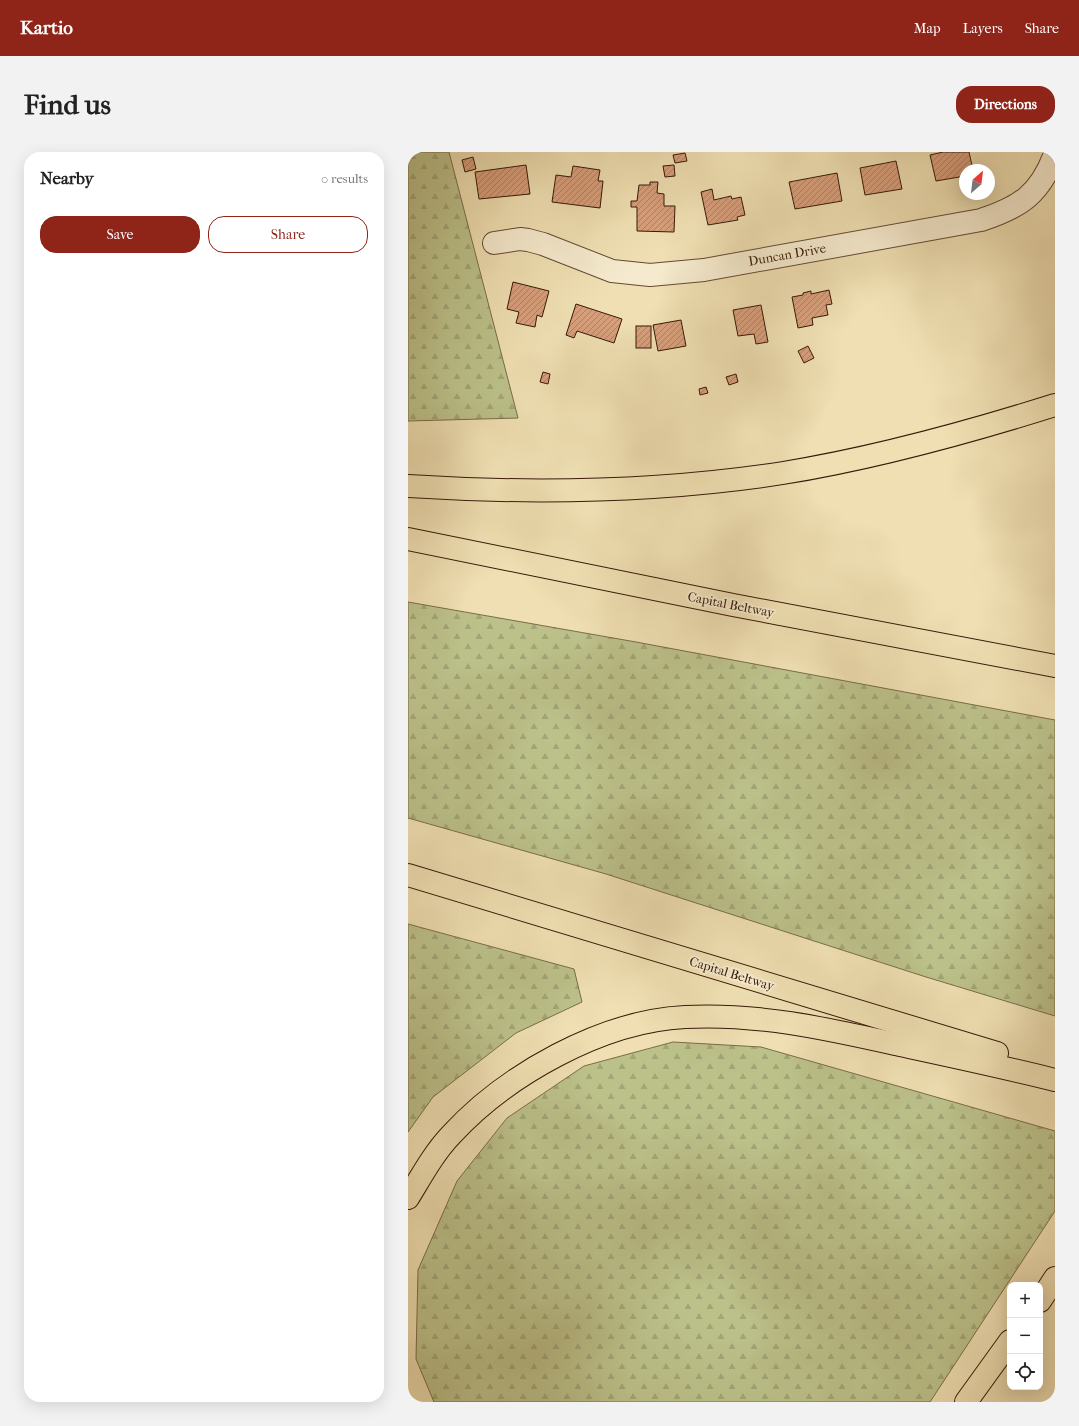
<!DOCTYPE html>
<meta charset="utf-8">
<style>
:root{--surface:#fff;--page:#f2f2f2;--text:#222;--muted:#767676;--line:#e0e0e0;--accent:#8f2418}
body{margin:0;font-family:"IM FELL French Canon",serif;background:var(--page);color:var(--text)}
.controls{position:absolute;right:12px;bottom:12px;display:grid;overflow:hidden;border-radius:8px;box-shadow:0 4px 16px #0002}
.controls button{width:36px;height:36px;display:grid;place-items:center;padding:0;border:0;border-bottom:1px solid var(--line);background:var(--surface);color:var(--text);font:20px sans-serif}
.compass{position:absolute;left:551px;top:12px;width:36px;height:36px;border-radius:50%;background:var(--surface);box-shadow:0 4px 16px #0002;rotate:28deg}
.list{margin:0;padding:0;list-style:none}
h2{display:flex;justify-content:space-between;align-items:center;height:52px;margin:0;padding:0 16px;font-size:17px}
h2 small{font-size:13px;font-weight:400;color:var(--muted)}
.actions{display:flex;gap:8px;padding:12px 16px}
.actions a{flex:1;padding:9px 0;border:1px solid var(--accent);border-radius:16px;text-align:center;font-size:14px;color:var(--accent)}
.actions .main{background:var(--accent);color:#fff}
.icon{flex:none;width:22px;height:22px;fill:none;stroke:currentColor;stroke-width:2;stroke-linecap:round;stroke-linejoin:round}
.map{position:relative;flex:none;width:647px;height:1250px;overflow:hidden;border-radius:16px}
header{display:flex;align-items:center;gap:24px;box-sizing:border-box;height:56px;padding:0 20px;background:var(--accent);color:#fff}
header strong{font-size:19px}
nav{display:flex;gap:22px;margin-inline-start:auto;font-size:14px}
.intro{display:flex;align-items:center;justify-content:space-between;box-sizing:border-box;height:96px;padding:0 24px}
h1{margin:0;font-size:28px}
.button{padding:10px 18px;border-radius:16px;background:var(--accent);color:#fff;font-size:14px;font-weight:700}
main{display:flex;gap:24px;padding:0 24px}
aside{flex:1;background:var(--surface);border-radius:16px;box-shadow:0 4px 16px #0002}
.map>svg:first-child{display:block}
</style>
<header>
<strong>Kartio</strong>
<nav><a>Map</a><a>Layers</a><a>Share</a></nav>
</header>
<div class="intro"><h1>Find us</h1><a class="button">Directions</a></div>
<main>
<aside>
<h2>Nearby<small>0 results</small></h2>
<ul class="list">
</ul>
<div class="actions"><a class="main">Save</a><a>Share</a></div>
</aside>
<div class="map">
<svg width="647" height="1250" viewBox="0 0 647 1250">
<defs>
<pattern id="forest-firs" width="22" height="20" patternUnits="userSpaceOnUse"><rect width="22" height="20" fill="#bcc18a"/><path d="M5 1l3.5 6h-7zM16 11l3.5 6h-7z" fill="#a2a576"/></pattern>
<pattern id="building-hatch" width="6" height="6" patternUnits="userSpaceOnUse"><rect width="6" height="6" fill="#d79f7c"/><path d="M-1 1l2-2M0 6l6-6M5 7l2-2" fill="none" stroke="#af8164"/></pattern>
</defs>
<rect width="100%" height="100%" fill="#efdfb2"/>
<filter id="stains"><feTurbulence type="fractalNoise" baseFrequency=".005" numOctaves="4"/><feColorMatrix values="0 0 0 0 .2 0 0 0 0 .09 0 0 0 0 .02 0 0 0 .5 -.17"/></filter>
<radialGradient id="worn" r=".72"><stop offset=".6" stop-color="#630" stop-opacity="0"/><stop offset="1" stop-color="#630" stop-opacity=".3"/></radialGradient>
<!-- forest -->
<g fill="url(#forest-firs)" stroke="#7a6c49">
<path d="M 0,0 L 41,0 L 110,266 L 0,269 Z"/>
<path d="M 0,450 L 228,490 L 647,568 L 647,864 L 518,825 L 198,722 L 0,666 Z"/>
<path d="M 0,772 L 166,817 L 174,850 L 108,881 L 25,945 L 0,980 Z"/>
<path d="M 265,890 L 353,895 L 647,979 L 647,1059 L 522,1250 L 26,1250 L 8,1207 L 10,1118 L 49,1029 L 99,966 L 176,914 Z"/>
</g>
<!-- building -->
<g fill="url(#building-hatch)" stroke="#371808">
<path d="M 535,0 L 561,0 L 565,18 L 557,18 L 557,24 L 528,29 L 522,3 Z"/>
<path d="M 277,1 L 279,9 L 267,11 L 265,3 Z"/>
<path d="M 65,5 L 68,17 L 57,20 L 54,8 Z"/>
<path d="M 488,9 L 494,37 L 457,43 L 452,16 Z"/>
<path d="M 118,13 L 122,42 L 71,47 L 67,20 Z"/>
<path d="M 266,13 L 267,24 L 257,25 L 255,14 Z"/>
<path d="M 165,14 L 192,18 L 190,29 L 195,29 L 192,56 L 144,50 L 148,23 L 163,25 Z"/>
<path d="M 429,21 L 434,49 L 387,57 L 381,30 Z"/>
<path d="M 242,30 L 250,30 L 249,41 L 256,42 L 256,54 L 267,54 L 266,80 L 229,79 L 229,55 L 223,55 L 223,49 L 229,49 L 231,33 L 242,33 Z"/>
<path d="M 304,37 L 306,48 L 323,44 L 324,47 L 333,45 L 337,63 L 329,65 L 330,68 L 300,73 L 293,40 Z"/>
<path d="M 105,130 L 141,139 L 134,165 L 129,163 L 127,175 L 108,171 L 111,160 L 99,157 Z"/>
<path d="M 421,138 L 424,152 L 418,153 L 420,163 L 404,166 L 405,173 L 390,176 L 384,145 L 395,143 L 395,141 L 403,139 L 403,142 Z"/>
<path d="M 168,152 L 214,167 L 206,191 L 169,179 L 166,186 L 158,183 Z"/>
<path d="M 353,153 L 360,190 L 348,192 L 346,182 L 330,184 L 325,158 Z"/>
<path d="M 273,168 L 278,194 L 250,199 L 245,173 Z"/>
<rect x="228" y="174" width="15" height="22"/>
<path d="M 400,194 L 406,206 L 396,211 L 390,199 Z"/>
<path d="M 135,220 L 142,222 L 140,232 L 132,230 Z"/>
<path d="M 328,222 L 330,230 L 321,233 L 318,225 Z"/>
<path d="M 298,235 L 300,241 L 292,243 L 291,237 Z"/>
</g>
<g fill="none" stroke-linecap="round" stroke-linejoin="round">
<!-- minor casing -->
<g stroke="#654a32" stroke-width="24">
<path id="minor" d="M 86,91 L 112,87 L 120,88 L 135,92 L 204,119 L 242,123 L 296,118 L 573,68 C 613,55 632,42 647,2"/>
</g>
<!-- highway casing -->
<g stroke="#371808" stroke-width="24">
<g id="highway">
<path d="M 0,334 C 125,342 251,340 375,321 C 468,306 558,281 647,253"/>
<path d="M 0,387 L 325,453 L 647,514"/>
<path d="M 0,723 L 589,901"/>
<path d="M 0,1046 C 13,1025 25,1002 43,983 C 98,923 194,869 277,865 C 350,861 420,877 492,893 C 543,904 595,915 647,928"/>
<path d="M 632,1149 L 647,1126"/>
<path d="M 558,1250 L 602,1189"/>
</g>
</g>
<!-- minor -->
<use href="#minor" stroke="#f5eacd" stroke-width="22"/>
<!-- highway -->
<use href="#highway" stroke="#efdfb2" stroke-width="22"/>
</g>
<g text-anchor="middle" stroke-width="4" stroke-linejoin="round" paint-order="stroke">
<!-- street labels -->
<g font-size="13" fill="#371808" stroke="#f5eacd">
<text transform="translate(379 102) rotate(-10)" y="5">Duncan Drive</text>
<text transform="translate(323 452) rotate(11)" y="5">Capital Beltway</text>
<text transform="translate(324 821) rotate(17)" y="5">Capital Beltway</text>
</g>
</g>
<rect width="100%" height="100%" filter="url(#stains)"/>
<rect width="100%" height="100%" fill="url(#worn)"/>
</svg>
<div class="controls">
<button>+</button>
<button>−</button>
<button><svg class="icon" aria-label="locate" viewBox="0 0 24 24"><circle cx="12" cy="12" r="6"/><path d="M12 2v4M12 18v4M2 12h4M18 12h4"/></svg></button>
</div>
<svg class="compass" viewBox="-18 -18 36 36"><path d="M0-13l5 13h-10z" fill="#e53935"/><path d="M0 13l5-13h-10z" fill="#767676"/></svg>
</div>
</main>
